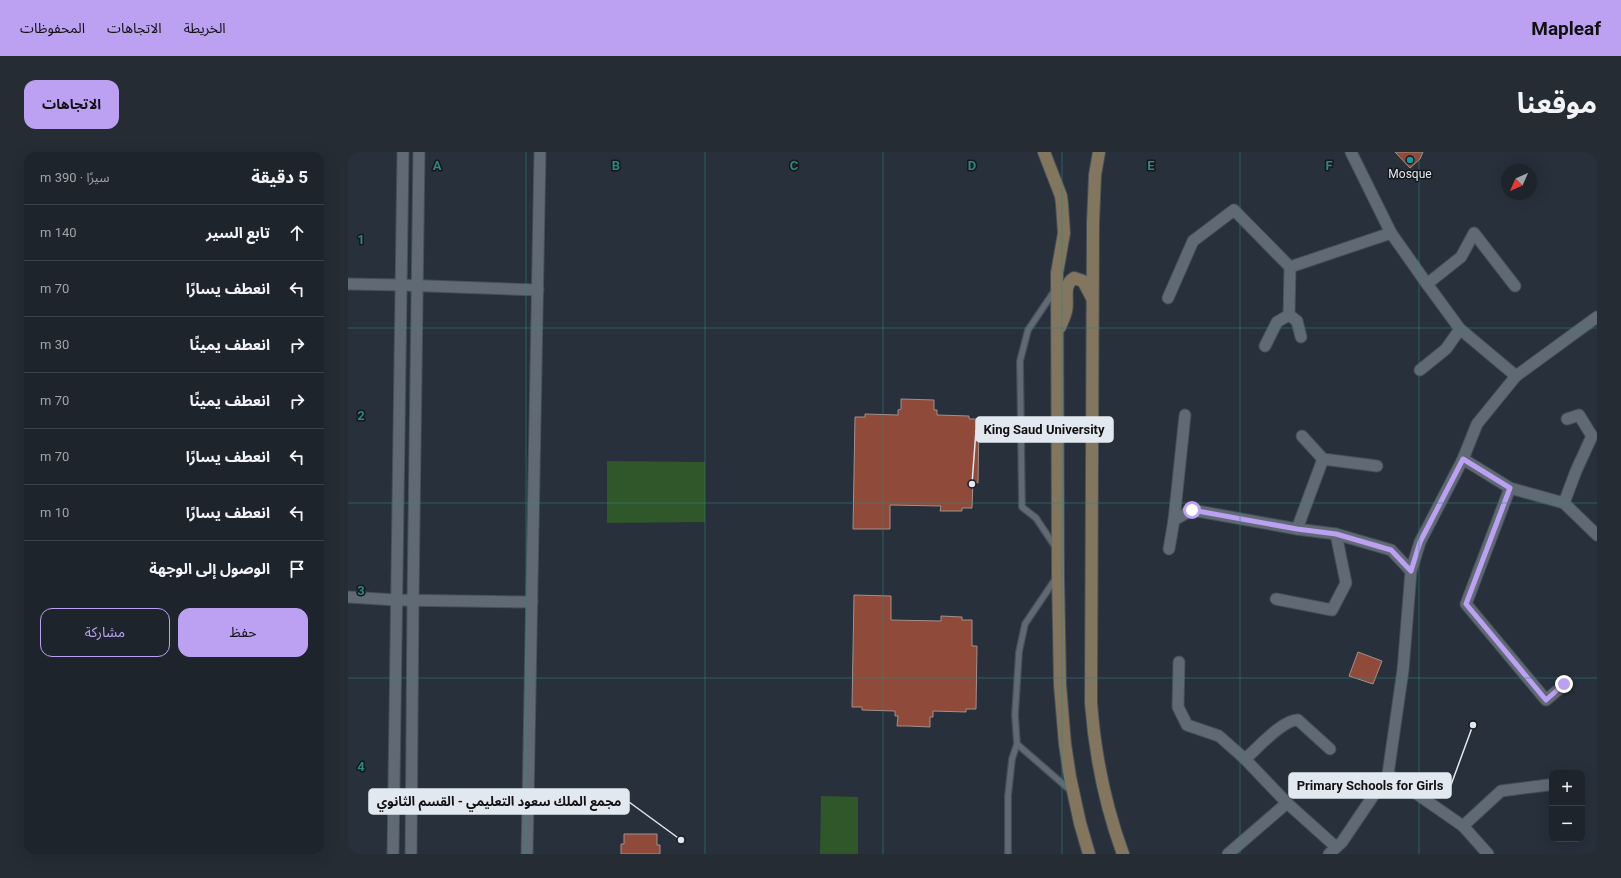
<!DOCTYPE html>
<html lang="ar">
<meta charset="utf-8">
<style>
:root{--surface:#1d242c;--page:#252c34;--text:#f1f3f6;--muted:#a0a4a9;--line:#3b4148;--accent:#bca0f2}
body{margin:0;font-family:Roboto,"Noto Sans Arabic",sans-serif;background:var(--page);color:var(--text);direction:rtl}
.controls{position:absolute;right:12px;bottom:12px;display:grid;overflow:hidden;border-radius:8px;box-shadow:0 4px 16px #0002}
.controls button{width:36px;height:36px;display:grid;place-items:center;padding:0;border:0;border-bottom:1px solid var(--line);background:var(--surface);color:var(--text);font:20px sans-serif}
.compass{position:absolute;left:1153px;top:12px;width:36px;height:36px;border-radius:50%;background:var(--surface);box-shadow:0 4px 16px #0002;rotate:225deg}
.stop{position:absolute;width:12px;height:12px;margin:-9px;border:3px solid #bca0f2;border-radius:50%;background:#fff}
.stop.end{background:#bca0f2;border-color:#fff;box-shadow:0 1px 4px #0008}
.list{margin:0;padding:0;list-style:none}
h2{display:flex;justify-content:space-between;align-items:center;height:52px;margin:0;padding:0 16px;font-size:17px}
h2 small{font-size:13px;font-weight:400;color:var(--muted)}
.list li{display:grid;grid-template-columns:26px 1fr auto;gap:12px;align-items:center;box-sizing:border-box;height:56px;padding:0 16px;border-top:1px solid var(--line)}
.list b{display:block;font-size:15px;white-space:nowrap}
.list em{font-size:13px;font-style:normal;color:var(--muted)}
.actions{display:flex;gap:8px;padding:12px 16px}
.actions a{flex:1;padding:9px 0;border:1px solid var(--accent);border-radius:12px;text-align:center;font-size:14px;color:var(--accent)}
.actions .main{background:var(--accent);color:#111}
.icon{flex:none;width:22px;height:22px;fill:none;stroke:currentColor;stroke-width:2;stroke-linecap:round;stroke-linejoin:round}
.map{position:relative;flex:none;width:1249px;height:702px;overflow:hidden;direction:ltr;border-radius:12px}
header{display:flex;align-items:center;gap:24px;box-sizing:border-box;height:56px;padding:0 20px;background:var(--accent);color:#111}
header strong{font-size:19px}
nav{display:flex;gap:22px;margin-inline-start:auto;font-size:14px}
.intro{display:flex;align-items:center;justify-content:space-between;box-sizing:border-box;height:96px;padding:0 24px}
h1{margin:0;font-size:28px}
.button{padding:10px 18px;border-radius:12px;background:var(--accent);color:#111;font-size:14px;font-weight:700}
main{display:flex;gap:24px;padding:0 24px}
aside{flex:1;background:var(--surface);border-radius:12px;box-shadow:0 4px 16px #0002}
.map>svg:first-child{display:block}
</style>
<header>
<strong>Mapleaf</strong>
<nav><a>الخريطة</a><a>الاتجاهات</a><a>المحفوظات</a></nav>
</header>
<div class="intro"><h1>موقعنا</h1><a class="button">الاتجاهات</a></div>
<main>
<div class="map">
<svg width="1249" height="702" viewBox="0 0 1249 702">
<rect width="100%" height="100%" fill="#27303b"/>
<!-- green -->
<g fill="#2f572a">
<path d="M 259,309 L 357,310 L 357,370 L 259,371 Z"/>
<path d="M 473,644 L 510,645 L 510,702 L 472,702 Z"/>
</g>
<!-- building -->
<g fill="#904a39" stroke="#a2908c">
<path d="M 1047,0 L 1075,0 L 1072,7 L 1062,16 Z"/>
<path d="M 553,247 L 586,248 L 586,258 L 589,258 L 589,263 L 621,264 L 621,267 L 631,267 L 630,331 L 625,330 L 624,356 L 614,356 L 614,359 L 592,359 L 593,354 L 542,353 L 542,377 L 505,377 L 507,265 L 517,265 L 517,262 L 550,263 L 550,258 L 553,257 Z"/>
<path d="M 506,443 L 543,444 L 543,468 L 593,469 L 593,464 L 614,465 L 614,468 L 624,468 L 624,494 L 629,494 L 628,557 L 618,557 L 618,560 L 585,559 L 585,565 L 582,565 L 582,575 L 560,574 L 549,574 L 550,564 L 547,564 L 547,559 L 514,558 L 514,555 L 504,555 Z"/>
<path d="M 1010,500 L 1034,509 L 1025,532 L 1001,524 Z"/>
<path d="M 276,682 L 309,682 L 309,693 L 312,693 L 312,702 L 273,702 L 273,692 L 276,692 Z"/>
</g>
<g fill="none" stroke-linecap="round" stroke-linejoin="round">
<!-- lane casing -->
<g stroke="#474e57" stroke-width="8">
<g id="lane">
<path d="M 707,138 L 680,178 L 672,209 L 674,355 L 688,366 L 708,396"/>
<path d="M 669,592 L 723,639"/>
<path d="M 660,702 L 660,644 L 664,607 L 669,592 L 667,563 L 671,500 L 677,472 L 708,426"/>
</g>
</g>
<!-- street casing -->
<g stroke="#474e57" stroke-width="13">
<g id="street">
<path d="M 1003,0 L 1043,81 L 1079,132 L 1112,177 L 1168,224"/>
<path d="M 942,115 L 1043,81"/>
<path d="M 0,132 L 53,133 L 190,138"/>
<path d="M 1079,132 L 1113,105 L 1126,81 L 1167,134"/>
<path d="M 820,146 L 845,89 L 886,58 L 942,115 L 941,163"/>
<path d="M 941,163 L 949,169 L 953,185"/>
<path d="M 917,194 L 929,170 L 941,163"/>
<path d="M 1072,218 L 1098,197 L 1112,177"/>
<path d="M 954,284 L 975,307 L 1029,314"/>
<path d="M 1115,307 L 1162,336 L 1216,351 L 1249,383"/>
<path d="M 1162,336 L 1118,452 L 1198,548 L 1216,533"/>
<path d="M 1216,351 L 1228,319 L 1244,284 L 1231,263 L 1219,267"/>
<path d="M 826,368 L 837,263"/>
<path d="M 949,377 L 975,307"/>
<path d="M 821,397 L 826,368 L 844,358 L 949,377 L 988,382 L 1043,398 L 1063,419"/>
<path d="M 0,445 L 48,448 L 184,450"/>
<path d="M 928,447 L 984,458 L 998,431 L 988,382"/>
<path d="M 831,510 L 830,555 L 839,573 L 871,584 L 897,607 L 939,651 L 988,695"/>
<path d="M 897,607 C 909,597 935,567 950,568 L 982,597"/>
<path d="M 1040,622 L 1115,674 L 1140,702"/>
<path d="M 1115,674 L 1153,639 L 1200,633"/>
<path d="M 45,702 L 55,0"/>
<path d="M 63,702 L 65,448 L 71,0"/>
<path d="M 179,702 L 192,0"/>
<path d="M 880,702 L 939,651"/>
<path d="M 981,702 L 994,690 L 1040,622 L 1055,518 L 1063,419 L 1072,390 L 1115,307 L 1129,272 L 1168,224 L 1249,165"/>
</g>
</g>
<!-- secondary casing -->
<g stroke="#474e57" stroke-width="14">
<g id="secondary">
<path d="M 696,0 L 713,44 L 714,52 L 716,81 L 709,121 L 710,424 L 712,533 L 717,592 L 722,625 L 732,671 L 741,702"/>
<path d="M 751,0 L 747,23 L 745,71 L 743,551 C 747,603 757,653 775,702"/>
<path d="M 712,175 C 714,170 717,164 718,159 C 721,148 714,133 726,126 L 735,129 L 744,146"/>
</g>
</g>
<!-- lane -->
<use href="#lane" stroke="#5f6a75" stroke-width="5.5"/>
<!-- street -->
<use href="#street" stroke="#5f6a75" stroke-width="11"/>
<!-- secondary -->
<use href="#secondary" stroke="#82765f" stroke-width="12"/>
</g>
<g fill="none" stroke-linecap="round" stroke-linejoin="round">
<!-- route -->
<path stroke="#bca0f2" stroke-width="5" d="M 844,358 L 949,377 L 988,382 L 1043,398 L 1063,419 L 1072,390 L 1115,307 L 1162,336 L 1118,452 L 1198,548 L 1216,532"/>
</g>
<!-- grid -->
<path fill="none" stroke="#2f8781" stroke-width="1" stroke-opacity="0.55" d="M 178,0 L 178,702M 357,0 L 357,702M 535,0 L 535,702M 714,0 L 714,702M 892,0 L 892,702M 1071,0 L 1071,702M 0,176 L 1249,176M 0,351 L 1249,351M 0,526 L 1249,526"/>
<!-- markers -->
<circle fill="#0f9aa8" stroke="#14181d" stroke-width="1.5" cx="1062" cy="8" r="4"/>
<g text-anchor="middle" stroke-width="3" stroke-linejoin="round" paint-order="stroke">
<!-- poi labels -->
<g font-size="12" fill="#e2e8ef" stroke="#14181d">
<text x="1062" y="26">Mosque</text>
</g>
</g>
<g font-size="13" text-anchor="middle" font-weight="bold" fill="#2f8781" stroke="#14181d" stroke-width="3" stroke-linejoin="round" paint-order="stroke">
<text x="89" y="18">A</text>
<text x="268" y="18">B</text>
<text x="446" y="18">C</text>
<text x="624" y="18">D</text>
<text x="803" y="18">E</text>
<text x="981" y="18">F</text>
<text x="13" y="92">1</text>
<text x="13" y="268">2</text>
<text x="13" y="443">3</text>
<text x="13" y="619">4</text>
</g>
<!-- callouts -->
<path fill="none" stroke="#e2e8ef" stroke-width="1.5" d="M624 332L628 278M1125 573L1103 633M333 688L281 650"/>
<g fill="#e2e8ef" stroke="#14181d" stroke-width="1.5">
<circle cx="624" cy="332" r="4"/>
<circle cx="1125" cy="573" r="4"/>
<circle cx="333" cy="688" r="4"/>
</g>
<g fill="#e2e8ef" stroke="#e2e8ef" stroke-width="1.5">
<rect x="628" y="265" width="137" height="25" rx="4"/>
<rect x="941" y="621" width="162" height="25" rx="4"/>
<rect x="21" y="637" width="260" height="25" rx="4"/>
</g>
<g font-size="13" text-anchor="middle" font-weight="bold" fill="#111">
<text x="696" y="282">King Saud University</text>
<text x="1022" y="638">Primary Schools for Girls</text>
<text x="151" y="654">مجمع الملك سعود التعليمي - القسم الثانوي</text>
</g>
</svg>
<div class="controls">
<button>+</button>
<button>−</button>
</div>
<svg class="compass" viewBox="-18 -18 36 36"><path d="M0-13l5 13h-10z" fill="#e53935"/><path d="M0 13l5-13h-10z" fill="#a0a4a9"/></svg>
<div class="stop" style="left:844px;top:358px"></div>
<div class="stop end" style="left:1216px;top:532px"></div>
</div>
<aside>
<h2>5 دقيقة<small>سيرًا · 390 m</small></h2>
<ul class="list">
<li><svg class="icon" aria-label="ahead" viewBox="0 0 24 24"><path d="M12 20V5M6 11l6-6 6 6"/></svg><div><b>تابع السير</b></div><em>140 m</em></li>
<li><svg class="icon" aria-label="left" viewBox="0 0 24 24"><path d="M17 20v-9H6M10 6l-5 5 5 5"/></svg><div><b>انعطف يسارًا</b></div><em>70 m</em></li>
<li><svg class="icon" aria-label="right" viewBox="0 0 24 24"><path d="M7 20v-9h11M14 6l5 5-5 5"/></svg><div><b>انعطف يمينًا</b></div><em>30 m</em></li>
<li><svg class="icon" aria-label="right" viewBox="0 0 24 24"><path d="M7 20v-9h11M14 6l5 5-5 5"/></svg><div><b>انعطف يمينًا</b></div><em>70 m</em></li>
<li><svg class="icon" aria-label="left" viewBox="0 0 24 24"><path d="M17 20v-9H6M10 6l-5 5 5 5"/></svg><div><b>انعطف يسارًا</b></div><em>70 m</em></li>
<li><svg class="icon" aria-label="left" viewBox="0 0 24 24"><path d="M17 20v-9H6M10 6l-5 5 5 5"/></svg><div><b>انعطف يسارًا</b></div><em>10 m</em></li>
<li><svg class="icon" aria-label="arrive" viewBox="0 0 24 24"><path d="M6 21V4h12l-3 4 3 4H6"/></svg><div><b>الوصول إلى الوجهة</b></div></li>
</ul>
<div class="actions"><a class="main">حفظ</a><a>مشاركة</a></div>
</aside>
</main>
